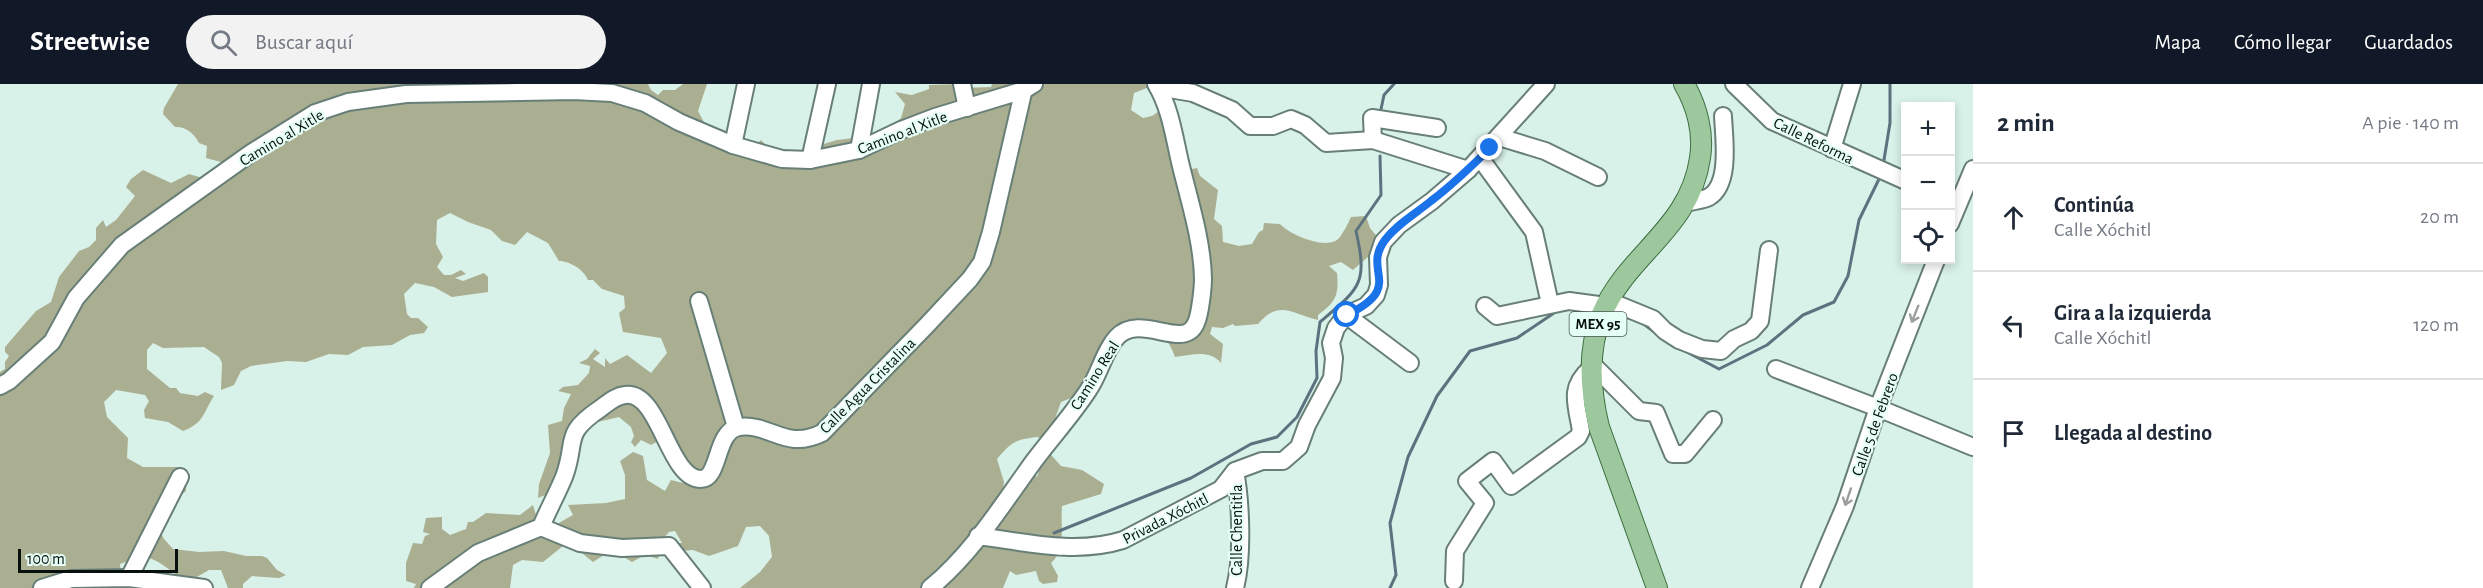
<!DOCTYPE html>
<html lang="es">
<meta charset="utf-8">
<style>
:root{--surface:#fff;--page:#f2f2f3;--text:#1f2937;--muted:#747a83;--line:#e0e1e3;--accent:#111827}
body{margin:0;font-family:"Alegreya Sans",sans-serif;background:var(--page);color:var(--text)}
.controls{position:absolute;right:18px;top:18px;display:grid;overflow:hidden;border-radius:0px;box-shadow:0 3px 9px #0003}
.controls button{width:54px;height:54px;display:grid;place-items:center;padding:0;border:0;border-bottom:2px solid var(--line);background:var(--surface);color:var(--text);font:30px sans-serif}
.scale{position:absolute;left:18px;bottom:15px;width:160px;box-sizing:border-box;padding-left:6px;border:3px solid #07100d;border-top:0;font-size:16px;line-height:21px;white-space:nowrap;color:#07100d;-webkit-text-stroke:4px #e5fef6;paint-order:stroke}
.stop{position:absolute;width:18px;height:18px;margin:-14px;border:4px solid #1a73e8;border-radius:50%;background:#fff}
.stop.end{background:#1a73e8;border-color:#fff;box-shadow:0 2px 6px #0008}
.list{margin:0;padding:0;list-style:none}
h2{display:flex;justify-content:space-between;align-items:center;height:78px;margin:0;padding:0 24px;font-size:26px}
h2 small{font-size:20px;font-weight:400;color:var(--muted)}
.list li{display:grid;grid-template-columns:39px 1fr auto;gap:18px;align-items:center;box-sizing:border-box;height:108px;padding:0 24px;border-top:2px solid var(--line)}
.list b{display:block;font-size:22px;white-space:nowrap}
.list p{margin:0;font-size:20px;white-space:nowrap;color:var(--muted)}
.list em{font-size:20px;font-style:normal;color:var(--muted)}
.icon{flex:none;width:33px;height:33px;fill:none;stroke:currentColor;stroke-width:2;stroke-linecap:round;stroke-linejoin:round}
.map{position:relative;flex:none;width:1973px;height:504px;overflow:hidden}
header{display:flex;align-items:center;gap:36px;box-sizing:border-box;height:84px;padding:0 30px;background:var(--accent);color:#fff}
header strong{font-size:28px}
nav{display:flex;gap:33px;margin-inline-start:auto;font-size:21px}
.search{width:420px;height:54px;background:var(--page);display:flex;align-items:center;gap:15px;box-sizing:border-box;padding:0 21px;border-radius:33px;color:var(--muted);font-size:22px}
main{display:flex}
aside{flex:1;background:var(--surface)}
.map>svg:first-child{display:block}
</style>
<header>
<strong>Streetwise</strong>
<div class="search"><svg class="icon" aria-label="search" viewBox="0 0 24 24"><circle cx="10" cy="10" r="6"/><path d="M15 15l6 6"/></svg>Buscar aquí</div>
<nav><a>Mapa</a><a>Cómo llegar</a><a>Guardados</a></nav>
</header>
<main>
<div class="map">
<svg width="1973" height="504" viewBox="0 0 1973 504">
<rect width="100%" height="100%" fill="#d8f1e9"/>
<!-- forest -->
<path fill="#abaf91" d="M 178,0 L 648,0 L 651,6 L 658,11 L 663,6 L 675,6 L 683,0 L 707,0 L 698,27 L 706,42 L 746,56 L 754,63 L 761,56 L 766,61 L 797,68 L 837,56 L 879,51 L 901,34 L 905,20 L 895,8 L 912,11 L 929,5 L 929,1 L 961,0 L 963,4 L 991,3 L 992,0 L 1157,0 L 1134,9 L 1131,26 L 1143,34 L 1152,32 L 1168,21 L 1185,58 L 1183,77 L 1192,85 L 1197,84 L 1200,92 L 1218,106 L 1214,135 L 1222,142 L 1223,158 L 1239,162 L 1252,160 L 1259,148 L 1263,146 L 1264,139 L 1280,140 C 1290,151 1329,168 1340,153 C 1344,147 1348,140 1351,133 L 1366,132 L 1370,144 L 1380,156 L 1376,166 L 1353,186 L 1341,178 L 1329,182 L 1337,189 C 1339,211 1336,218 1318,231 L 1318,236 C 1292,230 1279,215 1258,240 L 1235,242 L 1233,240 L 1223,244 L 1212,243 L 1210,250 L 1223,260 L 1221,279 C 1210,265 1191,271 1175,273 C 1169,256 1160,244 1143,236 L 1132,244 L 1081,310 L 1061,318 L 1046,360 L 1038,353 C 1017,355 1012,357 997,375 L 1004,398 L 1003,405 L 1011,404 L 1032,389 L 1037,393 C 1041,383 1040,373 1044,363 L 1061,382 L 1082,386 L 1104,400 L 1101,410 L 1062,422 C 1060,442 1067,465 1051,479 L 1058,492 L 1057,498 L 1043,500 L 1039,497 L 1036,487 L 1016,491 L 1010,487 L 1003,504 L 740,504 L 760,488 L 772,473 L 769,452 L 760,442 L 746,443 L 738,462 L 709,472 L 693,466 L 681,467 L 675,459 L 682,459 L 675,447 L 669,448 L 662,456 L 658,475 L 645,471 L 632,478 L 612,466 L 593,478 L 578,466 L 563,462 L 543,478 L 522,476 L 513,481 L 510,504 L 414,504 L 416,500 L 406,497 L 406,479 L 413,459 L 422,460 L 425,452 L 430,450 L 423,448 L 426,434 L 442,433 L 442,445 L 450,451 L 466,445 L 468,438 L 473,438 L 486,429 L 520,431 L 533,421 L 536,431 L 550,433 L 553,440 L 557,440 L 573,431 L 568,421 L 606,419 L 625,415 L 625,391 L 620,377 L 633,368 L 643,372 L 647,396 L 665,407 L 671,396 L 683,399 L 682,383 L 662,355 L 651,361 L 641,356 L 635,363 L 631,358 L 634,352 L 631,343 L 619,333 L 593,339 L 585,351 L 574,359 L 555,407 L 538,414 L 539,400 L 550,369 L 548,341 L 562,337 L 564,324 L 571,310 L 558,307 L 563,303 L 578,301 L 589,289 L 590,282 L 579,279 L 587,275 L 595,265 L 600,269 L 593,275 L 605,283 L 605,274 L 610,280 L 627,271 L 651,289 L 667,269 L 661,254 L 623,248 L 619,229 L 625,224 L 624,212 L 602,205 L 593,196 L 588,196 C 584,186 570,177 559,177 L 548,159 L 527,148 L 515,161 L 502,157 L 491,146 L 468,138 L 450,129 L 437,136 L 436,160 L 443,173 L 437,183 L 444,191 L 451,191 L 461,186 L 466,190 L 455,194 L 463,197 L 484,189 L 488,193 L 488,208 L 452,213 L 434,203 L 415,199 L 404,210 L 407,230 L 411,234 L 418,234 L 428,243 L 424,249 L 410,251 L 392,261 L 363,263 L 348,271 L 329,270 L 306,278 L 287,277 L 251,282 L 241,287 L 234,301 L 221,306 L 222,279 L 219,273 L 204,263 L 163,264 L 153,259 L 147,266 L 147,285 L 170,304 L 176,304 L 180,309 L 198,312 L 205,308 L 214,312 C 203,329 204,339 183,347 L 168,338 L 145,334 L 144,326 L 149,317 L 145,311 L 116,306 L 104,318 L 107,333 L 128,354 L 127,374 L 143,383 L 178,383 L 185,390 L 186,407 L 164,424 L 157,441 L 164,455 L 173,465 L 199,468 L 224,467 L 246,472 L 262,472 L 267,474 L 277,486 L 286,491 L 279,494 L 252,492 L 243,500 L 243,504 L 228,504 L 221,486 L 209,486 L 195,494 L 195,503 C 189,497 181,494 174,489 C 152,473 149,469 120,480 L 121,492 L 142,504 L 0,504 L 0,288 L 5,285 L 5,278 L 9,272 L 5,268 L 5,263 L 36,227 L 51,218 L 59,193 L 79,167 L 89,163 L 96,156 L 96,144 L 103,136 L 106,143 L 116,136 L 135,112 L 126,103 L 131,95 L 143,86 L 171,99 L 189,90 L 199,93 L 218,92 L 221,78 L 206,74 L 207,62 L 199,59 C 195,50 185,42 175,43 L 163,30 L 164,24 Z"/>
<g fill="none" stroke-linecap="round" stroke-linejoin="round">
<!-- stream -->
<g stroke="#5c737f" stroke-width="3">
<path d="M 1380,30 L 1384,11 L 1394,0"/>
<path d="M 1883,82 L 1890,39 L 1890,0"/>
<path d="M 1616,229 L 1629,234"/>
<path d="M 1641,238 L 1657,250"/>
<path d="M 1683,266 L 1719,285 L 1767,261 L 1803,231 L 1834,218 L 1848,192 L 1859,136 L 1881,91"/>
<path d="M 1054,449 L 1191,394 L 1251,360 L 1277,353 L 1297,333 L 1317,294 L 1316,267 L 1320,238 C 1360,204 1368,200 1356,147 L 1381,111 L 1380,72"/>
<path d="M 1390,504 L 1396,491 L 1390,439 L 1408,373 L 1437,312 L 1470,267 L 1517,254 L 1557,227"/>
</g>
<!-- minor casing -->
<g stroke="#687f78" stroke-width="20">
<g id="minor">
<path d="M 962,0 L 967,24"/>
<path d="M 1734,0 L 1772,37 L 1906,97"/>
<path d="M 1158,3 L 1193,9 L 1232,26 L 1250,42 L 1273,42 L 1291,35 L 1305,41 L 1326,59 L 1373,56 L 1468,86"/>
<path d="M 1499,53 L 1545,67 L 1598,93"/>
<path d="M 1373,56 L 1372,34 L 1437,44"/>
<path d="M 733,61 L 746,0"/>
<path d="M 1832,65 L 1852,0"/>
<path d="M 859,66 L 871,0"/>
<path d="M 1480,74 L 1534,148 L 1550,220"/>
<path d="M 810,76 L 827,0"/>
<path d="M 1686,119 C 1693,117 1703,116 1709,113 C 1731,100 1724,54 1723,32"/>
<path d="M 1950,140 L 1973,85"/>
<path d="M 699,217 L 736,343"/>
<path d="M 1609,217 L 1653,235 L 1665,247 L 1679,256 L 1702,265 L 1721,267 L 1734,255 L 1751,247 L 1760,237 L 1769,166"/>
<path d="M 1485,222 L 1497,232 L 1569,217 L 1606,222"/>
<path d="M 1346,231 L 1410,279"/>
<path d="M 1591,279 L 1639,327 L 1656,329 L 1673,370 L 1685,370 L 1713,336"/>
<path d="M 1776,285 L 1878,324 L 1973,363"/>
<path d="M 0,302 L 9,297 L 52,258 L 76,214 L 122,161 L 251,69 L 315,29 L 348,18 L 406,10 L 573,7 L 612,9 L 645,19 L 679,38 L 733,61 L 782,75 L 810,76 L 859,66 L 901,46 L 935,33 L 1024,6 L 1034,0"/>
<path d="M 541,443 L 580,459 L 622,464 L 669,462 L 702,504"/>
<path d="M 978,452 C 1025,458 1076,471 1123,456 L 1221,405 L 1235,387 L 1262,377 L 1283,377 L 1299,363 L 1307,341 L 1332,294 L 1334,274 L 1331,259 L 1336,244 L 1346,231 L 1366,222 L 1376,211 L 1379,201 L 1378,173 L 1383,158 L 1399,141 L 1432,117 L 1468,86 L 1546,0"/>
<path d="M 129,494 L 180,393"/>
<path d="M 1454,497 L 1455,467 L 1485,419 L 1467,397 L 1493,377 L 1511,402 L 1578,353 L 1581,347 C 1577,321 1568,304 1590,285"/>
<path d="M 42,504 L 71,495 L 129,494 L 204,504"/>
<path d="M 430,504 L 478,469 L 541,443 C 548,426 557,410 564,393 C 578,356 561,351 601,324 C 608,319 615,312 625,311 C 660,306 668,395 701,395 C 720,395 715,347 739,343 C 771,339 785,367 822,349 L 927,241 L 970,195 L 982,178 L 991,148 L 1025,0"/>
<path d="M 930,504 C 972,470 1002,421 1034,377 C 1052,353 1073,330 1089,305 C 1100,289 1104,267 1117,253 C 1141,228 1184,268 1196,239 C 1200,231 1203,204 1203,194 C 1202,155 1189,116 1180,78 C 1174,52 1170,23 1156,0"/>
<path d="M 1235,504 C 1243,473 1241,419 1235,387"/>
<path d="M 1810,504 L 1845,422 L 1878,324 L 1936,176"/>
</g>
</g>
<!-- major casing -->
<g stroke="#3e7040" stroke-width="22">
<path id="major" d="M 1657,504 L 1599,343 C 1590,306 1587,266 1602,230 C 1627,170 1690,145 1700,74 C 1704,49 1697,22 1684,0"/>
</g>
<!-- minor -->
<use href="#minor" stroke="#fff" stroke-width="16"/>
<!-- major -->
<use href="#major" stroke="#9dc89d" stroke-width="20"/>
</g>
<!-- one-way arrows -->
<defs><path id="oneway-shaft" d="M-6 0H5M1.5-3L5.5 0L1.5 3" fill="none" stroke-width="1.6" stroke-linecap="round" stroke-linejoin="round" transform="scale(1.5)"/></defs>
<g stroke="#9c9f9e">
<use href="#oneway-shaft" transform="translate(1915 230) rotate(112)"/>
<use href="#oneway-shaft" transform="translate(1848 413) rotate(109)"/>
</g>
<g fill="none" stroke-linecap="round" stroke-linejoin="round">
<!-- route -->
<path stroke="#1a73e8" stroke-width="8" d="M 1347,231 C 1406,202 1361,188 1385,156 C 1397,140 1415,130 1431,117 C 1452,101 1471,83 1490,64"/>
</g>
<g text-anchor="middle" stroke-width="4.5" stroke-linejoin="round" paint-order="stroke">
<!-- shield labels -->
<rect fill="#e5fef6" stroke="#4a5753" stroke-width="1.5" x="1569.5" y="228" width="57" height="24" rx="4.5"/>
<g font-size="15" font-weight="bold" fill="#07100d">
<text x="1598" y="245">MEX 95</text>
</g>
<!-- street labels -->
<g font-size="16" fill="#07100d" stroke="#e5fef6">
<text transform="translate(902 48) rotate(-21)" y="6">Camino al Xitle</text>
<text transform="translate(281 53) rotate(-31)" y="6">Camino al Xitle</text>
<text transform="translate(1814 56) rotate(26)" y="6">Calle Reforma</text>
<text transform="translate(1094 291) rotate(-58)" y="6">Camino Real</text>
<text transform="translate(867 301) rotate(-45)" y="6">Calle Agua Cristalina</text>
<text transform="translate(1874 340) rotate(-70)" y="6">Calle 5 de Febrero</text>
<text transform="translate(1165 434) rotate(-27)" y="6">Privada Xóchitl</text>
<text transform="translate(1236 446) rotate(-90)" y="6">Calle Chentitla</text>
</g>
</g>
</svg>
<div class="controls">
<button>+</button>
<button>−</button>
<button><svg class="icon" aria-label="locate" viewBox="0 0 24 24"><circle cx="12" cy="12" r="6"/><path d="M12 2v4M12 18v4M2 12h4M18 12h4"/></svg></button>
</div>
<div class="scale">100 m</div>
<div class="stop" style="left:1347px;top:231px"></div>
<div class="stop end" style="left:1490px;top:64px"></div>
</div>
<aside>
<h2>2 min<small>A pie · 140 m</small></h2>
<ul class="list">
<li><svg class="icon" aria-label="ahead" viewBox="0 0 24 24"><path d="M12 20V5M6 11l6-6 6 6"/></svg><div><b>Continúa</b><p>Calle Xóchitl</p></div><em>20 m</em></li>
<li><svg class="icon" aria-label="left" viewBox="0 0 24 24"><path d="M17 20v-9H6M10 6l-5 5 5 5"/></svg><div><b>Gira a la izquierda</b><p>Calle Xóchitl</p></div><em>120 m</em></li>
<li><svg class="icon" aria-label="arrive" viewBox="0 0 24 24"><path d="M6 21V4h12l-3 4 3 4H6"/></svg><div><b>Llegada al destino</b></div></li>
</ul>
</aside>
</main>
